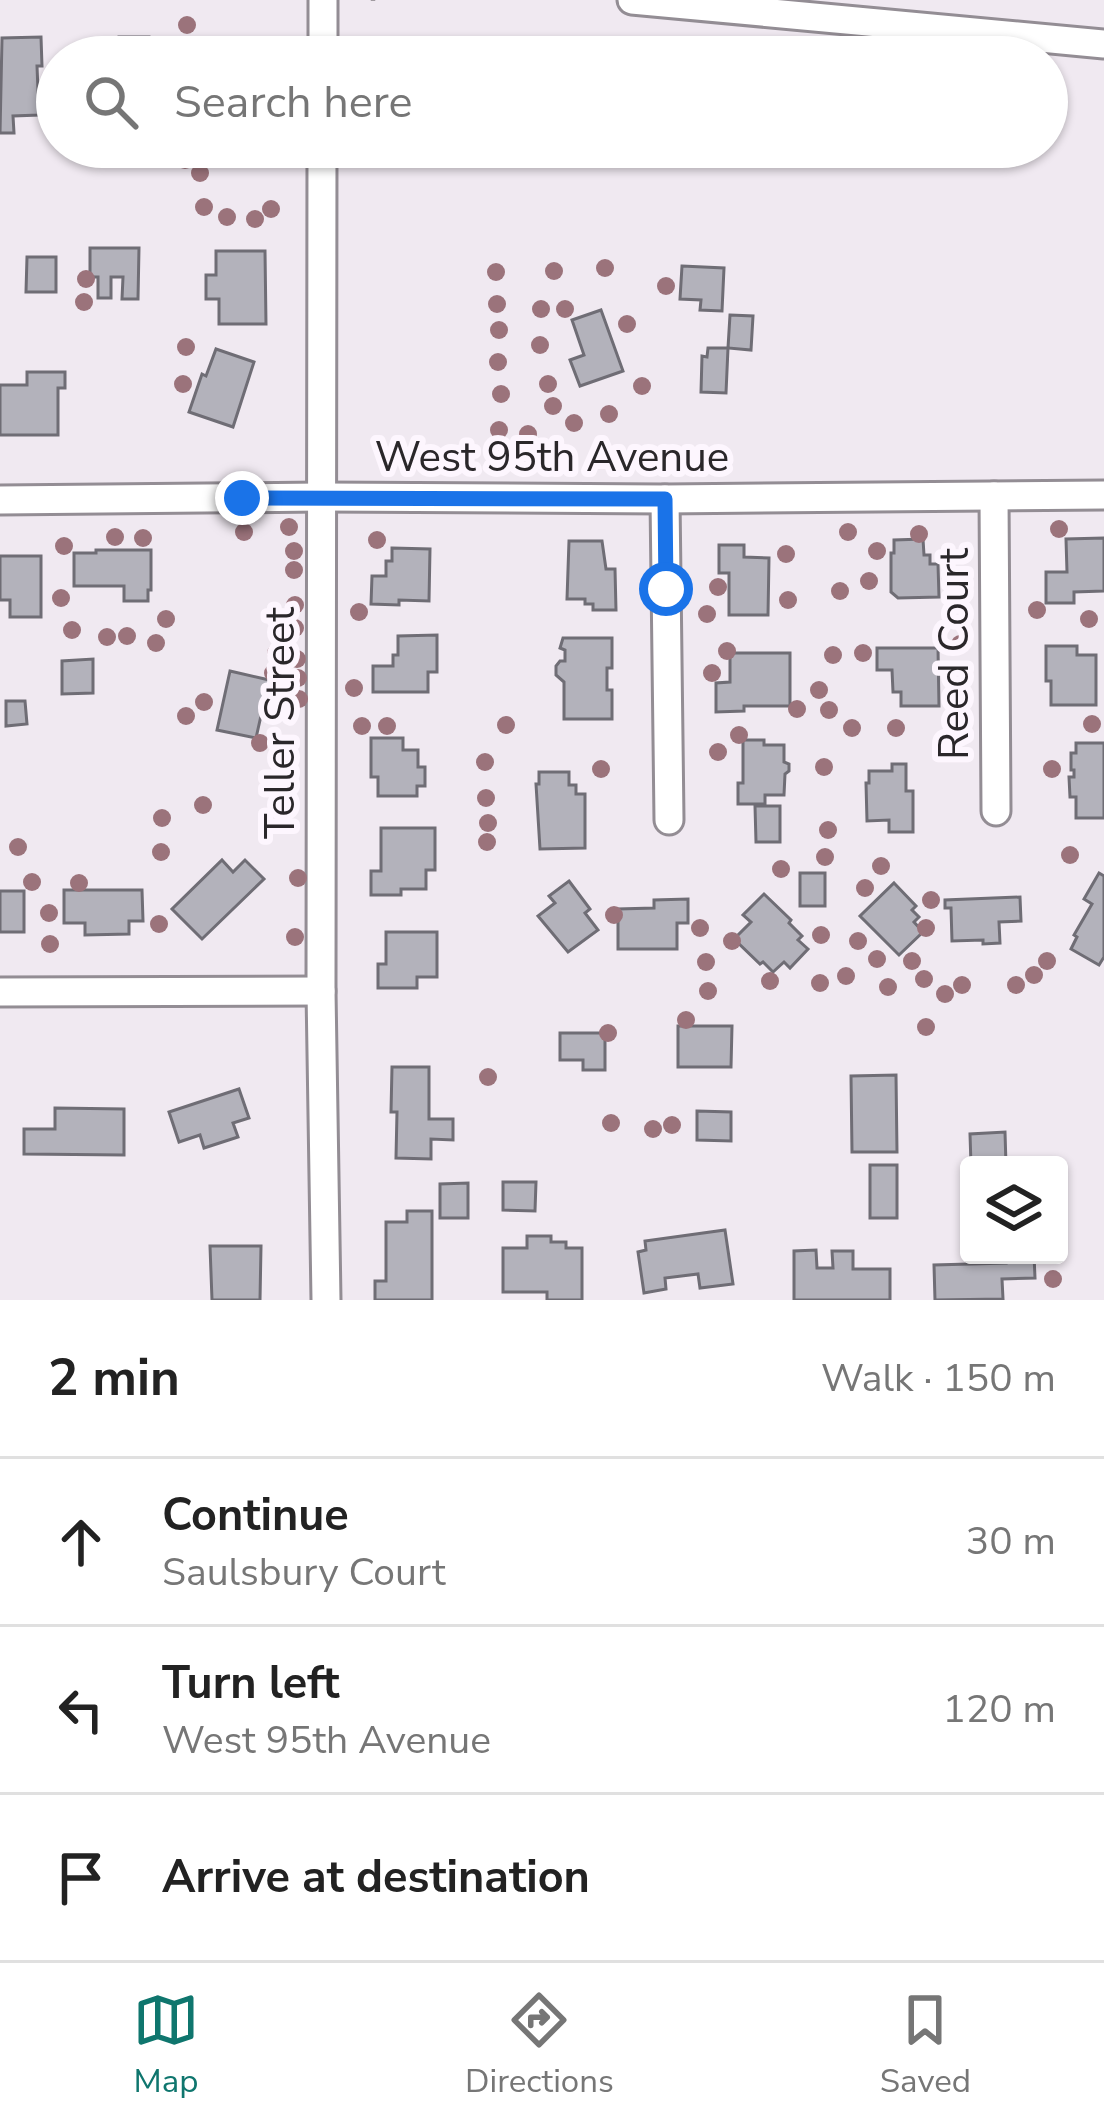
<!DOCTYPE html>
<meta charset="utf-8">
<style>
:root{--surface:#fff;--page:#f2f2f2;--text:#222;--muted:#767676;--line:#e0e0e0;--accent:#0f766e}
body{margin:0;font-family:"Nunito Sans",sans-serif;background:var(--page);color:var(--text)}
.controls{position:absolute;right:36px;bottom:36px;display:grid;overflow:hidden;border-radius:12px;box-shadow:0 3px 9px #0004}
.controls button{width:108px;height:108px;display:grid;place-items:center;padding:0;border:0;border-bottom:3px solid var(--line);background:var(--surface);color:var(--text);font:60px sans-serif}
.stop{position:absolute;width:36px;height:36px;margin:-27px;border:9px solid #1a73e8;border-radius:50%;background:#fff}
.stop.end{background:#1a73e8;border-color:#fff;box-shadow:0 3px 12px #0008}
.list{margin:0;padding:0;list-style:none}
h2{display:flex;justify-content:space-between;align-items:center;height:156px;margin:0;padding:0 48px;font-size:51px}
h2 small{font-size:39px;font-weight:400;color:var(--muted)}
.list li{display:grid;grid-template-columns:78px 1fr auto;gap:36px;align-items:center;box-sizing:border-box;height:168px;padding:0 48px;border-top:3px solid var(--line)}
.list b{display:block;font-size:45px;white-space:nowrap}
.list p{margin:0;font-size:39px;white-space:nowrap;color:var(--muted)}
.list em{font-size:39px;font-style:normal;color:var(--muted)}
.icon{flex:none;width:66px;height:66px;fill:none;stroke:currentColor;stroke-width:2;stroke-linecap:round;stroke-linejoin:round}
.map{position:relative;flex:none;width:1104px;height:1300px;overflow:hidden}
.search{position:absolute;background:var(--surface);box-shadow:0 3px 9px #0004;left:36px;right:36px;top:36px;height:132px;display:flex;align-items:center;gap:30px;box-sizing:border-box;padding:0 42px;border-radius:66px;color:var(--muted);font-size:45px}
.sheet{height:660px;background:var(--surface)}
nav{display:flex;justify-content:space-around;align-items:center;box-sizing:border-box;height:168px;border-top:3px solid var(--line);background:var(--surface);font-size:33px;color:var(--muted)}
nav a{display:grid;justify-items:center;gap:6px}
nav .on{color:var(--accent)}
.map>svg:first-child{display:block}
</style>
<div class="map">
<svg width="1104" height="1300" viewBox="0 0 1104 1300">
<rect width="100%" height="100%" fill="#f0e9f1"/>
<!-- building -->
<g fill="#b3b2bb" stroke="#6f6d75" stroke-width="3">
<path d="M 41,37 L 42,66 L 37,66 L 39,115 L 13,116 L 14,133 L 0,133 L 2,38 Z"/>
<path d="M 119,37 L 149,37 L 149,57 L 99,57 L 99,42 L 119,43 Z"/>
<path d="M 260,49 L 261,57 L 203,57 L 202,51 Z"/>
<path d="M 90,248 L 139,248 L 138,299 L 122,299 L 123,277 L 111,277 L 111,298 L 98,298 L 98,277 L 90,277 Z"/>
<path d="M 216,251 L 265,251 L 266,324 L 219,324 L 219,299 L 206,299 L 206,275 L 216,275 Z"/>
<path d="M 27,257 L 56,257 L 56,292 L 26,292 Z"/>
<path d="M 682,266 L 724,268 L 722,311 L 700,310 L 701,300 L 680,299 Z"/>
<path d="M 601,310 L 623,371 L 580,386 L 570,360 L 584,355 L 572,320 Z"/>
<path d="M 730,315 L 753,316 L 751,350 L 728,348 Z"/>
<path d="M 708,348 L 728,348 L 726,393 L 701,392 L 702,356 L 707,357 Z"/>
<path d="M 216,349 L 254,362 L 233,427 L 189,412 L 202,374 L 206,376 Z"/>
<path d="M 27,372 L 65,372 L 65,388 L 58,388 L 58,435 L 0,435 L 0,385 L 27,385 Z"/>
<path d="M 1104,538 L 1104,591 L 1074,592 L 1074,603 L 1046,603 L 1046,572 L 1067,572 L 1066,539 Z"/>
<path d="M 923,539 L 924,555 L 930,555 L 930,564 L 938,564 L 939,597 L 898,598 L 891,592 L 891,553 L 894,553 L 894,540 Z"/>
<path d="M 569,541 L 602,541 L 606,569 L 615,569 L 616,610 L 593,610 L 593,604 L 585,604 L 585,599 L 567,599 Z"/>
<path d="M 719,545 L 744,545 L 744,557 L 769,558 L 768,615 L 729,615 L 729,573 L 719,573 Z"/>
<path d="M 392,548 L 430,549 L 429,601 L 399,600 L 399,605 L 371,604 L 372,576 L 386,576 L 386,561 L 392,561 Z"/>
<path d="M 96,550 L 151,550 L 151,590 L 148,590 L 148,601 L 124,601 L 124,586 L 74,586 L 74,553 L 96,553 Z"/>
<path d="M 0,556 L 41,556 L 41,617 L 10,617 L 10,600 L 0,600 Z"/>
<path d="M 437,635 L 437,672 L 428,672 L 428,692 L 373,692 L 373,666 L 393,666 L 393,655 L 398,655 L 398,636 Z"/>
<path d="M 563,638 L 612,638 L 612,668 L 607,668 L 607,690 L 612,690 L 612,719 L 564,719 L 564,682 L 556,675 L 556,666 L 560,661 L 565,661 L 565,650 L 560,648 Z"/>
<path d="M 1046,646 L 1077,646 L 1077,655 L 1096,655 L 1096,705 L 1051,705 L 1051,681 L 1046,681 Z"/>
<path d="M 877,648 L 938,648 L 939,706 L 901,706 L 901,692 L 893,692 L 892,670 L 877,670 Z"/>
<path d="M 730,653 L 790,653 L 790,706 L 744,706 L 744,711 L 716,712 L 716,683 L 730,682 Z"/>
<path d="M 93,659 L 93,693 L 62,694 L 62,661 Z"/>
<path d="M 230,671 L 269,680 L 256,738 L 217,730 Z"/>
<path d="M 6,701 L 25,701 L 27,724 L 6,726 Z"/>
<path d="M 371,738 L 403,738 L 403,750 L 418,750 L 418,767 L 425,767 L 425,786 L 417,786 L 417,796 L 378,796 L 378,777 L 371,777 Z"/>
<path d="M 743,740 L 764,740 L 764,745 L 784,745 L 784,762 L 789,764 L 789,771 L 785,774 L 784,795 L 765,795 L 765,804 L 738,804 L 738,783 L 743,783 Z"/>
<path d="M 1076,743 L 1104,743 L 1104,818 L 1076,818 L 1076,797 L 1070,797 L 1069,777 L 1074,777 L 1074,770 L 1071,770 L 1071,753 L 1076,753 Z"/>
<path d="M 892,764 L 906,764 L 906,791 L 913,791 L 913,832 L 889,832 L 889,820 L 867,821 L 866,783 L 869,783 L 869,771 L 892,771 Z"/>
<path d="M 539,772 L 569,772 L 569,785 L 576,785 L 576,794 L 585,794 L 585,848 L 540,849 L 536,784 L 539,784 Z"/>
<path d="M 755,806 L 780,806 L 780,842 L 756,842 Z"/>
<path d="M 381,828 L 435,828 L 435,870 L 426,870 L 426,889 L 401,889 L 401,895 L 371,895 L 371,871 L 381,871 Z"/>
<path d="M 222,860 L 233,872 L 245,860 L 264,879 L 202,939 L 172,909 Z"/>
<rect x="800" y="873" width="25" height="33"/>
<path d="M 1099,873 L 1104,876 L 1104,957 L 1099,965 L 1071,949 L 1077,937 L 1074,935 L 1092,904 L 1084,899 Z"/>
<path d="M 569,881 L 590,909 L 585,913 L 598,930 L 568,952 L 538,916 L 555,903 L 549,896 Z"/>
<path d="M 894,883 L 916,906 L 912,910 L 919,917 L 914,922 L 923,932 L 899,955 L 860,916 Z"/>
<path d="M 64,890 L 142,890 L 143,921 L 129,921 L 129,934 L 85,935 L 85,923 L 64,923 Z"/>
<rect x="0" y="891" width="24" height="41"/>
<path d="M 764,894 L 791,920 L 789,923 L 802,936 L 798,940 L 808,949 L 790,968 L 784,962 L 773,972 L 763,962 L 760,964 L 734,939 L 751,922 L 743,915 Z"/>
<path d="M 1020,897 L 1021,921 L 999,922 L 1000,943 L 983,944 L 983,940 L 952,941 L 951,908 L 945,908 L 945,900 Z"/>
<path d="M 688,899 L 688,923 L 677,923 L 677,949 L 618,949 L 618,909 L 654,908 L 654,900 Z"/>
<path d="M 386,932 L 437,932 L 437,977 L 417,977 L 417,988 L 378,988 L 378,964 L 386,964 Z"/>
<path d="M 678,1026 L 732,1026 L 731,1067 L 678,1067 Z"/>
<path d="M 560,1033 L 605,1033 L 605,1070 L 583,1070 L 583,1060 L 560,1060 Z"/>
<path d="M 392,1067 L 429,1067 L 429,1119 L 453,1119 L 453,1140 L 431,1139 L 431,1159 L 396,1158 L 397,1112 L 391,1112 Z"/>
<path d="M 896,1075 L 897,1152 L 852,1152 L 851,1076 Z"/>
<path d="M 239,1089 L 249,1118 L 233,1123 L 238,1137 L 204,1148 L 200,1135 L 179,1142 L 169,1112 Z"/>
<path d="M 55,1108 L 124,1109 L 124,1155 L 24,1154 L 24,1129 L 55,1129 Z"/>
<path d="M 697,1111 L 731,1112 L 731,1141 L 697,1140 Z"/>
<path d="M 1005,1132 L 1006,1165 L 971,1165 L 970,1134 Z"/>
<rect x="870" y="1165" width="27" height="53"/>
<path d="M 503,1182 L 536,1182 L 535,1211 L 503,1210 Z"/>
<path d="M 468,1183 L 468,1218 L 440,1218 L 440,1184 Z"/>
<path d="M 407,1211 L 432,1211 L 432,1300 L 375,1300 L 375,1281 L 386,1281 L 386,1222 L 407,1222 Z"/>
<path d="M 725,1230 L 733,1284 L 700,1288 L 698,1274 L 665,1278 L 666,1289 L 644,1293 L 638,1252 L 646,1250 L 645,1241 Z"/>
<path d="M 527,1236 L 551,1236 L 551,1242 L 566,1242 L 566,1248 L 582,1248 L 582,1300 L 547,1300 L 547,1292 L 503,1292 L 503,1248 L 527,1248 Z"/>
<path d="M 210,1246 L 261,1246 L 260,1300 L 212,1300 Z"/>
<path d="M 816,1250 L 817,1268 L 833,1268 L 832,1251 L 853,1251 L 853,1269 L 890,1269 L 890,1300 L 794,1300 L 794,1251 Z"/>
<path d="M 1005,1255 L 1034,1255 L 1035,1278 L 1002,1279 L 1003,1299 L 935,1300 L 934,1265 L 1006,1263 Z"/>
</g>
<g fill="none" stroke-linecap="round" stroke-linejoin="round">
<!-- street casing -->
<g stroke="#938d94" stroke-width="33">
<g id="street">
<path d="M 632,0 L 1104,44"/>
<path d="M 323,57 L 323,0"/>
<path d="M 322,147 L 321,991 L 326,1300"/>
<path d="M 994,496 L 996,811"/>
<path d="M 665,499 L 669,820"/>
<path d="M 0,500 L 321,497 L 665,499 L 1104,495"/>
<path d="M 0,992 L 321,991"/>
</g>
</g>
<!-- path -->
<path stroke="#a19ba1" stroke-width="4.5" stroke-dasharray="12 6" stroke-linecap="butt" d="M 373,0 L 373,1"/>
<!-- street -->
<use href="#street" stroke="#fff" stroke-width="27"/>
</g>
<!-- trees -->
<g fill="#9b737b">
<circle cx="187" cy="25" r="9"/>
<circle cx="185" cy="160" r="9"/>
<circle cx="200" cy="173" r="9"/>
<circle cx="204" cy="207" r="9"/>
<circle cx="271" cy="209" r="9"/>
<circle cx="227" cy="217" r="9"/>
<circle cx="255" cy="219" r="9"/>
<circle cx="605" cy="268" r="9"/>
<circle cx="554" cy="271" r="9"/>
<circle cx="496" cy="272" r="9"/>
<circle cx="86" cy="279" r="9"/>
<circle cx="666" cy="286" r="9"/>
<circle cx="84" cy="302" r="9"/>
<circle cx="497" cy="304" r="9"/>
<circle cx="541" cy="309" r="9"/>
<circle cx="565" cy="309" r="9"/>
<circle cx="627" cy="324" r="9"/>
<circle cx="499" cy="330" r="9"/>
<circle cx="540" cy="345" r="9"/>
<circle cx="186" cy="347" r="9"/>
<circle cx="498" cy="362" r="9"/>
<circle cx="183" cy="384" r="9"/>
<circle cx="548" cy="384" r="9"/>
<circle cx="642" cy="386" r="9"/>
<circle cx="501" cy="394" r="9"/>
<circle cx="553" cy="406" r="9"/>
<circle cx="609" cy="414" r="9"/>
<circle cx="574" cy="423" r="9"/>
<circle cx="499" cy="430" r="9"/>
<circle cx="528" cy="434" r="9"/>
<circle cx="548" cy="452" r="9"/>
<circle cx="289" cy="527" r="9"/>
<circle cx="1059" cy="529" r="9"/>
<circle cx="244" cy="532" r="9"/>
<circle cx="848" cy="532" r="9"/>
<circle cx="919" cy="534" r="9"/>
<circle cx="115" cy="537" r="9"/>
<circle cx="143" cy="538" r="9"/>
<circle cx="377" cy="540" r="9"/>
<circle cx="64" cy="546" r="9"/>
<circle cx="294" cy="551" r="9"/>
<circle cx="877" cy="551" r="9"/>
<circle cx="786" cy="554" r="9"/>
<circle cx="294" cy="570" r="9"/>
<circle cx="869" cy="581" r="9"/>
<circle cx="718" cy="587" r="9"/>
<circle cx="840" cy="591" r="9"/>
<circle cx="61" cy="598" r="9"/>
<circle cx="788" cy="600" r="9"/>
<circle cx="295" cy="605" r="9"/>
<circle cx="1037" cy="610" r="9"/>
<circle cx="359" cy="612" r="9"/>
<circle cx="707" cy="614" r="9"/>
<circle cx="166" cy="619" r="9"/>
<circle cx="1089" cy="619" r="9"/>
<circle cx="295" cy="628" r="9"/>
<circle cx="72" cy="630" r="9"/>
<circle cx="127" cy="636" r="9"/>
<circle cx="107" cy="637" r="9"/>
<circle cx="156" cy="643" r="9"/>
<circle cx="960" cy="644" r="9"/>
<circle cx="727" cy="651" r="9"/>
<circle cx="276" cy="653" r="9"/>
<circle cx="863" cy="653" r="9"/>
<circle cx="833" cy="655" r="9"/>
<circle cx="297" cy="659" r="9"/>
<circle cx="273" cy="673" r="9"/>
<circle cx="712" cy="673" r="9"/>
<circle cx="298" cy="678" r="9"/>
<circle cx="354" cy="688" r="9"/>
<circle cx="819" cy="690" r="9"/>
<circle cx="278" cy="695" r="9"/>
<circle cx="299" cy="699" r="9"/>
<circle cx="204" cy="702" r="9"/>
<circle cx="797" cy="709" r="9"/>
<circle cx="829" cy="710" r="9"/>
<circle cx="186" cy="716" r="9"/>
<circle cx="1092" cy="724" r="9"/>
<circle cx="506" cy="725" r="9"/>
<circle cx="362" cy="726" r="9"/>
<circle cx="387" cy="726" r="9"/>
<circle cx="852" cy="728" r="9"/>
<circle cx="896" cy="728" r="9"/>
<circle cx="958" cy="728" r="9"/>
<circle cx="739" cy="735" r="9"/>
<circle cx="260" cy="743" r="9"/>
<circle cx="718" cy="752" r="9"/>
<circle cx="485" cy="762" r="9"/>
<circle cx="824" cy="767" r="9"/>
<circle cx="601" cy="769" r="9"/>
<circle cx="1052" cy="769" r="9"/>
<circle cx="486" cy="798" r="9"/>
<circle cx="203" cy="805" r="9"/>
<circle cx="162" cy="818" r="9"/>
<circle cx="488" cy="823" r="9"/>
<circle cx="828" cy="830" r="9"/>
<circle cx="487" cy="842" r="9"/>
<circle cx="18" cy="847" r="9"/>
<circle cx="161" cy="852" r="9"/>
<circle cx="1070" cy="855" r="9"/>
<circle cx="825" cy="857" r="9"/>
<circle cx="881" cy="866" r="9"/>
<circle cx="781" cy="869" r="9"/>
<circle cx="298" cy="878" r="9"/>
<circle cx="32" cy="882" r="9"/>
<circle cx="79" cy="883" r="9"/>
<circle cx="865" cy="888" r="9"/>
<circle cx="931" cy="900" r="9"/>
<circle cx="49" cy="913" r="9"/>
<circle cx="614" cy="915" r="9"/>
<circle cx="159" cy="924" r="9"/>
<circle cx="700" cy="928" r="9"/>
<circle cx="926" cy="928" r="9"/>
<circle cx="821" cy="935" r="9"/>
<circle cx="295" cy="937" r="9"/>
<circle cx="732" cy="941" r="9"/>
<circle cx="858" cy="941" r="9"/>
<circle cx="50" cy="944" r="9"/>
<circle cx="877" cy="959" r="9"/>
<circle cx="912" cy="961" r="9"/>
<circle cx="1047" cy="961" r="9"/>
<circle cx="706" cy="962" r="9"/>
<circle cx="1034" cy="975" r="9"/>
<circle cx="846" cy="976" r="9"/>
<circle cx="924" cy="979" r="9"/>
<circle cx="770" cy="981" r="9"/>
<circle cx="820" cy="983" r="9"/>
<circle cx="962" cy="985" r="9"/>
<circle cx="1016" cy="985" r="9"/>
<circle cx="888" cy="987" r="9"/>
<circle cx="708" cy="991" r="9"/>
<circle cx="945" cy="994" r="9"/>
<circle cx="686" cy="1020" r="9"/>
<circle cx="926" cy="1027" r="9"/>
<circle cx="608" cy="1033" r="9"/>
<circle cx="488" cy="1077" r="9"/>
<circle cx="611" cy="1123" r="9"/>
<circle cx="672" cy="1125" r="9"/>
<circle cx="653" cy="1129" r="9"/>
<circle cx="1053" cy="1279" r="9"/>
</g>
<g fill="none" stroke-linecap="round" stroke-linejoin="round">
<!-- route -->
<path stroke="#1a73e8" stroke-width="15" d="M 242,498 L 665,499 L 666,589"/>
</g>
<g text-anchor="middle" stroke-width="12" stroke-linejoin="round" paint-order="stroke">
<!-- street labels -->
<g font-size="42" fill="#2a272a" stroke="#fdf6fe">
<text x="552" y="471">West 95th Avenue</text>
<text transform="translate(953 654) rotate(-90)" y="15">Reed Court</text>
<text transform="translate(279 723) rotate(-90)" y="15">Teller Street</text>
</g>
</g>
</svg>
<div class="controls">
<button><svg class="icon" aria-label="layers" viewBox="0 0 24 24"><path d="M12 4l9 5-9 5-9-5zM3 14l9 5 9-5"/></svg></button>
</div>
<div class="stop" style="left:666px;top:589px"></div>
<div class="stop end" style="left:242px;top:498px"></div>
<div class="search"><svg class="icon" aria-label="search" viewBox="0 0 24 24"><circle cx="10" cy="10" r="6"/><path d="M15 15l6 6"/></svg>Search here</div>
</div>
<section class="sheet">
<h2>2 min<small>Walk · 150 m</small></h2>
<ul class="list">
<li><svg class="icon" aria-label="ahead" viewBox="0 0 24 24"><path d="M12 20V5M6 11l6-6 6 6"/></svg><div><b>Continue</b><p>Saulsbury Court</p></div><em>30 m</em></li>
<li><svg class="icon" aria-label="left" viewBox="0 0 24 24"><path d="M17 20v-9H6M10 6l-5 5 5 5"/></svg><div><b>Turn left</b><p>West 95th Avenue</p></div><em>120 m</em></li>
<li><svg class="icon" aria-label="arrive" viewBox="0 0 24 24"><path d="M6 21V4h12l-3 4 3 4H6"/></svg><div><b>Arrive at destination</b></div></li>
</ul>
</section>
<nav>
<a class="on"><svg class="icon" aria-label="map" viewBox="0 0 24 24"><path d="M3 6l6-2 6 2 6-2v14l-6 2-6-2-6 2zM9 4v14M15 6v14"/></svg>Map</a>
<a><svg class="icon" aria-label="directions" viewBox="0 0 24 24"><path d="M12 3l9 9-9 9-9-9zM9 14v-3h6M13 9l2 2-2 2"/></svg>Directions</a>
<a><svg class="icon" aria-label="saved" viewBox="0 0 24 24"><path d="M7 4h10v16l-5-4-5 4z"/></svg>Saved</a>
</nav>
